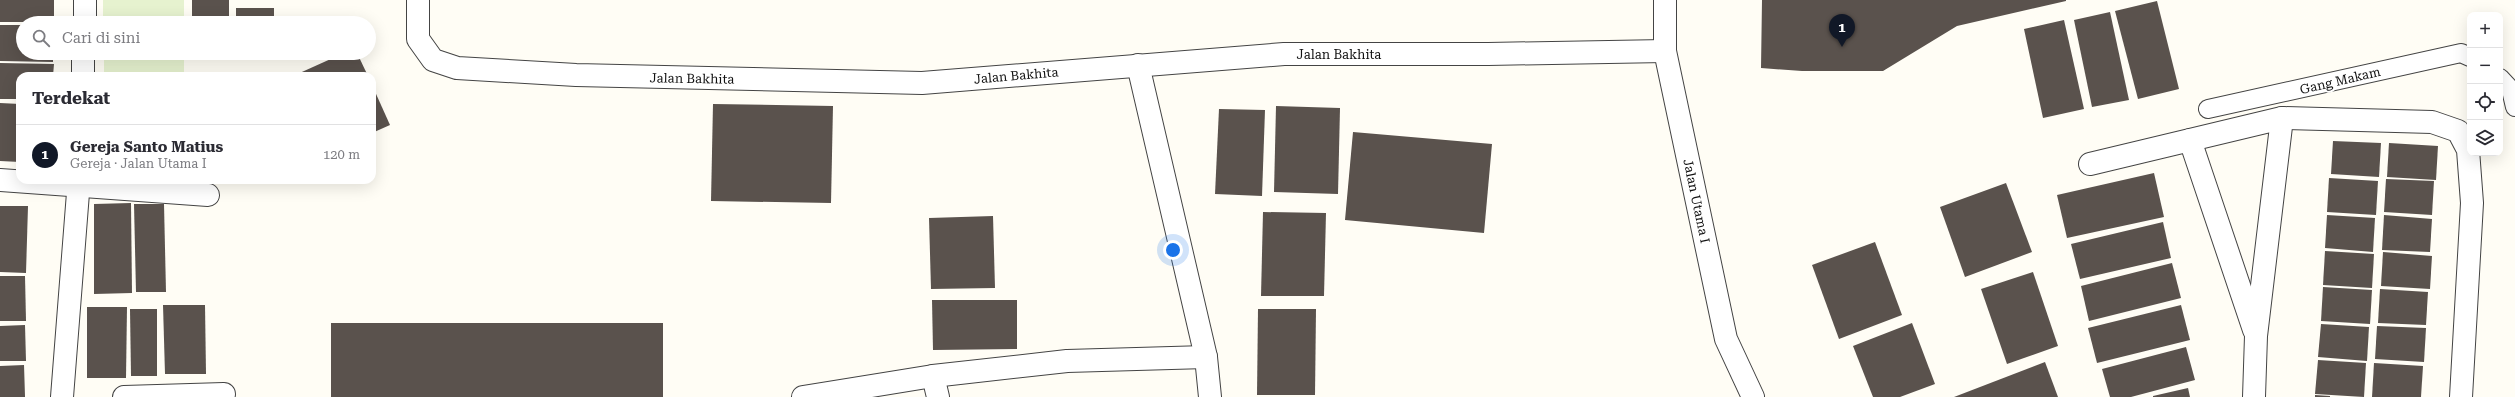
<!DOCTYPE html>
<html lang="id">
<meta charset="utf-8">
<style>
:root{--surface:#fff;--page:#f7f7f7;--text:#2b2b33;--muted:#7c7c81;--line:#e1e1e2;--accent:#111827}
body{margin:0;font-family:"Roboto Serif",serif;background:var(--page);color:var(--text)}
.controls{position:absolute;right:12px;top:12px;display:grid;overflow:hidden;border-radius:8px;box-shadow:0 4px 16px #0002}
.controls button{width:36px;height:36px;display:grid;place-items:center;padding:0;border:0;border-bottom:1px solid var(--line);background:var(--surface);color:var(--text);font:20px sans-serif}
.you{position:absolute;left:1173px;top:250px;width:14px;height:14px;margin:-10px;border:3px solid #fff;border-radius:50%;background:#1a73e8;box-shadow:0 0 0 6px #1a73e833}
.badge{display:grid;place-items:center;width:26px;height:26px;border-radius:50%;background:var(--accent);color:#fff;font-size:13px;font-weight:700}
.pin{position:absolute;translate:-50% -33px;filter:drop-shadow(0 1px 2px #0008)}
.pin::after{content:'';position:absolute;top:21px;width:14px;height:12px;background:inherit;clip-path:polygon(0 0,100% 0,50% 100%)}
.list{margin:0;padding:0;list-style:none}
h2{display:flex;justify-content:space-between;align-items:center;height:52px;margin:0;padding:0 16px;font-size:17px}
h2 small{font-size:13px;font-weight:400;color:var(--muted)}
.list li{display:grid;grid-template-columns:26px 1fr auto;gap:12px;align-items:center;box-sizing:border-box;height:60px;padding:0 16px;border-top:1px solid var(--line)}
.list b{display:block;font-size:15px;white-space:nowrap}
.list p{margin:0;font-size:13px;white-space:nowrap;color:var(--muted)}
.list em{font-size:13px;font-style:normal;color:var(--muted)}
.icon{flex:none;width:22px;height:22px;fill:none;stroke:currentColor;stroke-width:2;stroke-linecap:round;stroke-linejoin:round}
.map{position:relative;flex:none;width:2515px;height:397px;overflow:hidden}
.search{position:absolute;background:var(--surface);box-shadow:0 4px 16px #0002;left:16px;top:16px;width:360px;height:44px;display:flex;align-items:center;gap:10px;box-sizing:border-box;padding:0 14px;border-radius:22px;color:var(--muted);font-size:15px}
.panel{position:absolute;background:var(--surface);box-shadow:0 4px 16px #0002;left:16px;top:72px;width:360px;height:112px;border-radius:12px}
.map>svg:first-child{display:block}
</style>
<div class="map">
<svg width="2515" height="397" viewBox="0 0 2515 397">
<rect width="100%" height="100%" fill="#fffdf5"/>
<!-- pitch -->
<g fill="#e6f2cf">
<rect x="103" y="0" width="81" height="23"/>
<rect x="104" y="53" width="80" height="23"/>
</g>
<!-- building -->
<g fill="#5a524d">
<rect x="0" y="0" width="54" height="22"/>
<rect x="192" y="0" width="37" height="23"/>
<path d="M 1762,0 L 2066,0 L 2066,1 L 1957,26 L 1883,71 L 1802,71 L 1761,68 Z"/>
<path d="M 2157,1 L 2179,89 L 2138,99 L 2115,11 Z"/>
<rect x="236" y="8" width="38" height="15"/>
<path d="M 2110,12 L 2129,100 L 2092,107 L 2074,20 Z"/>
<path d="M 2064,20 L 2084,109 L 2043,118 L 2024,29 Z"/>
<path d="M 0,25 L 23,25 L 23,53 L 53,53 L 53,62 L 0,61 Z"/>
<path d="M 192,53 L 230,53 L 230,59 L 192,60 Z"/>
<path d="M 344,53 L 357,53 L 368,76 L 293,76 Z"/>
<path d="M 0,63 L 54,64 L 53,76 L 20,76 L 20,99 L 0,99 Z"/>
<path d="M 372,85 L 390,125 L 372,133 Z"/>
<path d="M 0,103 L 20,104 L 20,162 L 0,161 Z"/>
<path d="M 713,104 L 833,106 L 831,203 L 711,201 Z"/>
<path d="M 1276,106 L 1340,108 L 1338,194 L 1274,192 Z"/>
<path d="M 1219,109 L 1265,110 L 1262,196 L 1215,194 Z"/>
<path d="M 1353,132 L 1492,144 L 1484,233 L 1345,220 Z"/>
<path d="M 2333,141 L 2381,143 L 2379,177 L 2331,174 Z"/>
<path d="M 2389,143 L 2438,146 L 2436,180 L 2387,177 Z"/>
<path d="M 2154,173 L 2164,217 L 2067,238 L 2057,195 Z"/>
<path d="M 2329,178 L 2378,181 L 2376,215 L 2327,212 Z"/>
<path d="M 2386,179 L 2434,181 L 2432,215 L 2384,212 Z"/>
<path d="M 2006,183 L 2032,252 L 1965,277 L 1940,207 Z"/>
<path d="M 131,203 L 132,293 L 94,294 L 94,204 Z"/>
<path d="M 134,204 L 164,204 L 166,292 L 136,292 Z"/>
<path d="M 0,206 L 28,206 L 26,273 L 0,272 Z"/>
<path d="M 1263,212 L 1326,213 L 1324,296 L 1261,296 Z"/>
<path d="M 2327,215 L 2375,218 L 2373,252 L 2325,248 Z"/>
<path d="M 2384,215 L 2432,219 L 2430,252 L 2382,250 Z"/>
<path d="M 993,216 L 995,288 L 931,289 L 929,218 Z"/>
<path d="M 2163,222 L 2171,258 L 2080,279 L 2071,244 Z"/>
<path d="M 1875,242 L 1902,315 L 1839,339 L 1812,265 Z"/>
<path d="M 2325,251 L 2374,254 L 2372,288 L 2323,285 Z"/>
<path d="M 2383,252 L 2432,256 L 2430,289 L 2381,286 Z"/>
<path d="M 2172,263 L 2181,298 L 2089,321 L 2081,286 Z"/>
<path d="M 2033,272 L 2058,346 L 2007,364 L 1981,289 Z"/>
<path d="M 0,276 L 25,276 L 26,321 L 0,321 Z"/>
<path d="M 2323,287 L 2372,290 L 2370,324 L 2321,321 Z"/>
<path d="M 2380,289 L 2428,292 L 2426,325 L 2378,323 Z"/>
<path d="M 932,300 L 1017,300 L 1017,349 L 933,350 Z"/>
<path d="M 163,305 L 205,305 L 206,374 L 165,374 Z"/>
<path d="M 2181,305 L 2190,340 L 2097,363 L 2088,328 Z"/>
<path d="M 87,307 L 127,307 L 126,378 L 87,378 Z"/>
<path d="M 130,309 L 157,309 L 157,376 L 131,376 Z"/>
<path d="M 1258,309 L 1316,309 L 1315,395 L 1257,395 Z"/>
<rect x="331" y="323" width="332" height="74"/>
<path d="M 1912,323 L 1935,384 L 1900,397 L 1873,397 L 1853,346 Z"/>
<path d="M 2321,324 L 2369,327 L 2367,361 L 2318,357 Z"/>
<path d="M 25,325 L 26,361 L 0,361 L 0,326 Z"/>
<path d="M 2377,326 L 2426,328 L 2424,362 L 2375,359 Z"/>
<path d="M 2186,347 L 2195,380 L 2131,397 L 2110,397 L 2102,369 Z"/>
<path d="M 2318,360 L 2366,363 L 2364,397 L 2315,394 Z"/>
<path d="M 2045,362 L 2058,397 L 1954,397 Z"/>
<path d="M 2374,363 L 2423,366 L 2421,397 L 2372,397 Z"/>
<path d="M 24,365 L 25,397 L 0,397 L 0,366 Z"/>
<path d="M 2188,388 L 2190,397 L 2153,397 L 2153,396 Z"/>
<path d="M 2315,395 L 2330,396 L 2330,397 L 2315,397 Z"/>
</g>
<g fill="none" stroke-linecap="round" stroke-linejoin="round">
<!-- lane casing -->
<g stroke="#444" stroke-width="20">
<g id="lane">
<path d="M 2500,78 L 2511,90 L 2515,107"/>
<path d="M 2208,109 L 2461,53 L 2470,57"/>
</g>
</g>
<!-- street casing -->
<g stroke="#444" stroke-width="24">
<g id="street">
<path d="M 418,0 L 418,39 L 433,60 L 457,68 L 576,75 L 922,83 L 1284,54 L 1488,54 L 1665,51"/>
<path d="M 1665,0 L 1665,51 L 1726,339 L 1753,397"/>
<path d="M 85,23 L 85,0"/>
<path d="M 1138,65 L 1206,357 L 1210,397"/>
<path d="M 83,76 L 83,53"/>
<path d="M 2190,140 L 2254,330"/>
<path d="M 2090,164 L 2282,118 L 2432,122 L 2458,131 L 2468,150 L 2472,203 L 2461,397"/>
<path d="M 0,180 L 208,195"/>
<path d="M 933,376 L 938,397"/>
<path d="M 62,397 L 79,180"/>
<path d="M 124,397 L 224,394"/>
<path d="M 803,397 L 933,376 L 1067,361 L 1206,357"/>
<path d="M 2254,397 L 2256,336 L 2282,118"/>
</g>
</g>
<!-- lane -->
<use href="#lane" stroke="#fff" stroke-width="18"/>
<!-- street -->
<use href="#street" stroke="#fff" stroke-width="22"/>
</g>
<g text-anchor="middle" stroke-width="4" stroke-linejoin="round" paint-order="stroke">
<!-- street labels -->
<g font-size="13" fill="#111" stroke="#fff">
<text x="1339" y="59">Jalan Bakhita</text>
<text transform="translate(1016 75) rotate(-5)" y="5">Jalan Bakhita</text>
<text transform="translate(692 78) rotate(1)" y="5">Jalan Bakhita</text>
<text transform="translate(2340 80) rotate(-13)" y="5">Gang Makam</text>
<text transform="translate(1697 201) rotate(78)" y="5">Jalan Utama I</text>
</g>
</g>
</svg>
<div class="controls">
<button>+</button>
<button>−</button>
<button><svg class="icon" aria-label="locate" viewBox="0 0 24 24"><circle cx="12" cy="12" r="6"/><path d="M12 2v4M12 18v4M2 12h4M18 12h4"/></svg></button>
<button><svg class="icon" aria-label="layers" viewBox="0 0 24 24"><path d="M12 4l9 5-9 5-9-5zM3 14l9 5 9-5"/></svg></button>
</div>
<div class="you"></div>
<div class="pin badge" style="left:1842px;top:47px">1</div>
<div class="search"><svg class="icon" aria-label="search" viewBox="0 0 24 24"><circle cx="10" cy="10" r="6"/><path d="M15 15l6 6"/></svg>Cari di sini</div>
<section class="panel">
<h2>Terdekat<small></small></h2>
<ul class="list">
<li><span class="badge">1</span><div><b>Gereja Santo Matius</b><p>Gereja · Jalan Utama I</p></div><em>120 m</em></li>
</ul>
</section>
</div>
